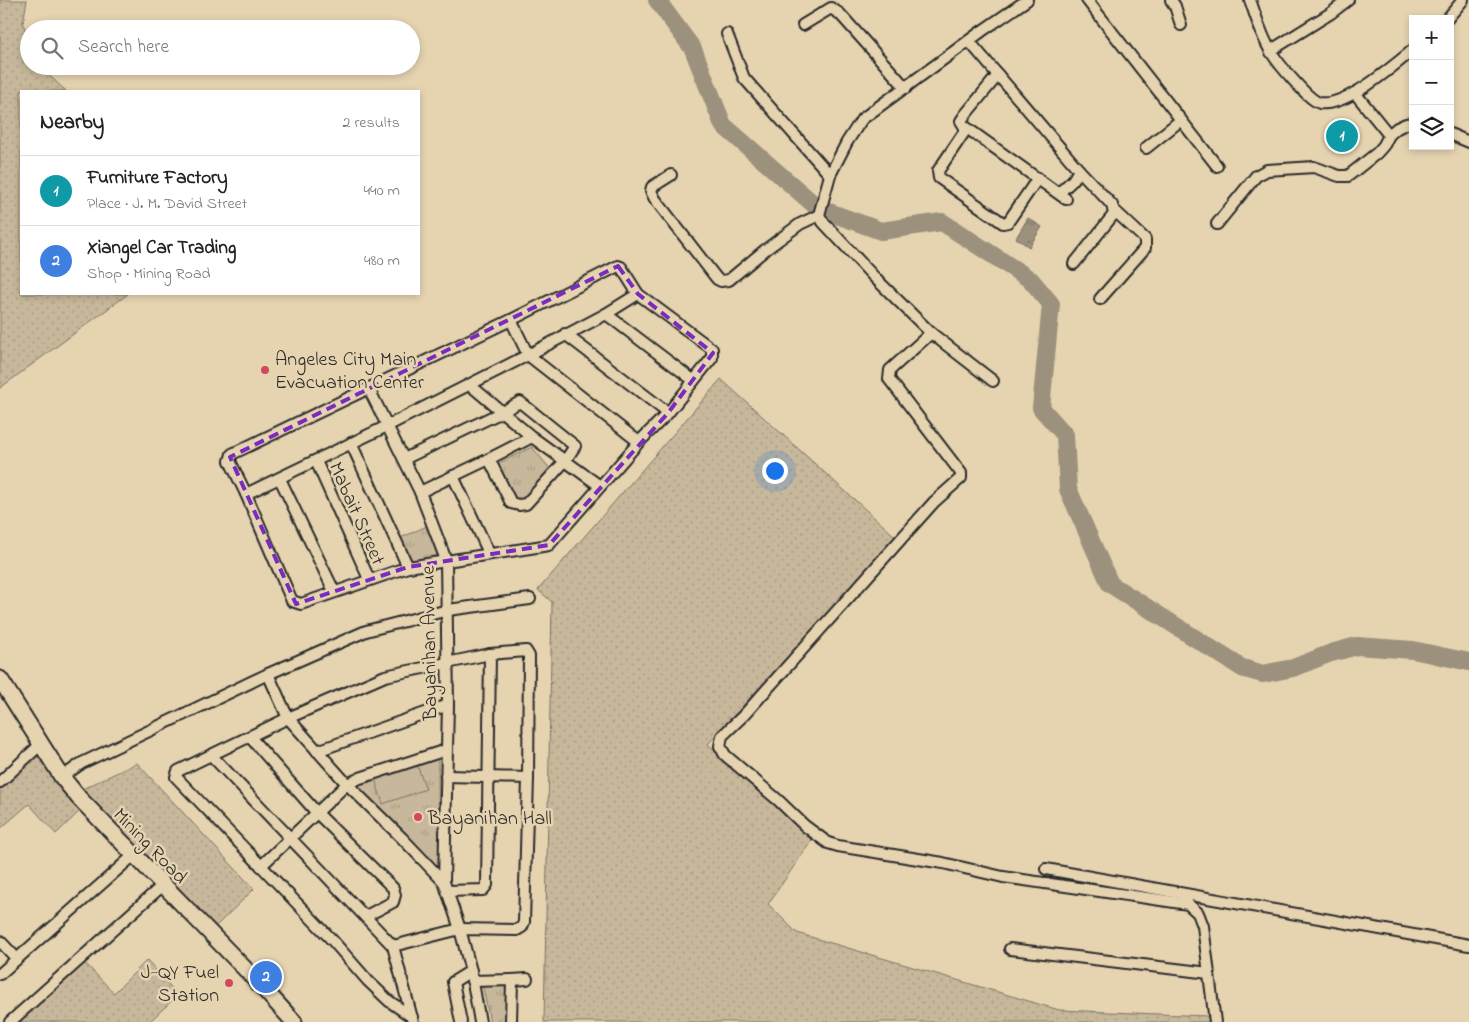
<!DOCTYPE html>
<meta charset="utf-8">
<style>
:root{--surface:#fff;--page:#f6f6f6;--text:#222;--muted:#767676;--line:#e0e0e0;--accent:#d1495b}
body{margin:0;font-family:"Indie Flower",sans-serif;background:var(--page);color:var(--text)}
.controls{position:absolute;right:15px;top:15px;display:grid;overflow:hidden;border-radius:0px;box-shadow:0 2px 8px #0003}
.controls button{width:45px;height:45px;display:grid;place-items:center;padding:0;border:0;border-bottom:1px solid var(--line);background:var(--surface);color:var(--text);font:25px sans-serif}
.you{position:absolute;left:774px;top:470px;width:18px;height:18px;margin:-12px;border:4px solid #fff;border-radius:50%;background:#1a73e8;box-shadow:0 0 0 8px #1a73e833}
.badge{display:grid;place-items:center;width:32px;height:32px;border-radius:50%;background:var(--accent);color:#fff;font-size:16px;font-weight:700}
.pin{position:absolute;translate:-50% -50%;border:2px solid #fff;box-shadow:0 1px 5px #0006}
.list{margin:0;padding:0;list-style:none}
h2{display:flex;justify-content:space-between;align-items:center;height:65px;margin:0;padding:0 20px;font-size:21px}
h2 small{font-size:16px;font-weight:400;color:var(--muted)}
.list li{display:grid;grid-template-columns:32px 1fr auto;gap:15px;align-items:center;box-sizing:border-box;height:70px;padding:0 20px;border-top:1px solid var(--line)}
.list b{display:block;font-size:19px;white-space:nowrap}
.list p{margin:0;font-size:16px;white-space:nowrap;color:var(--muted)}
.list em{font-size:16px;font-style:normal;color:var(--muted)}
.icon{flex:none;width:28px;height:28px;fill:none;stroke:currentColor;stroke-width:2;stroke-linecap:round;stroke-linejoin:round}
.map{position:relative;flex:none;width:1469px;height:1022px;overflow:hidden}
.search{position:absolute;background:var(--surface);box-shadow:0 2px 8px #0003;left:20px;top:20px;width:400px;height:55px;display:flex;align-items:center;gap:12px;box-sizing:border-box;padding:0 18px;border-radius:28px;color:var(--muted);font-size:19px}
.panel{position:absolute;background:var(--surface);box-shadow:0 2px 8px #0003;left:20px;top:90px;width:400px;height:205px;border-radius:0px}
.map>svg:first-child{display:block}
</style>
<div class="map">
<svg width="1469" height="1022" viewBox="0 0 1469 1022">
<defs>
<pattern id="grass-dots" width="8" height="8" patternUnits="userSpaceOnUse" patternTransform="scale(1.25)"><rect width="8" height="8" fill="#c7b89b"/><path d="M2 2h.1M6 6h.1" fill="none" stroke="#ab9e86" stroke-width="1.8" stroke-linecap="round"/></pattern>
<pattern id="park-tufts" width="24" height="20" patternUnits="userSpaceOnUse" patternTransform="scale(1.25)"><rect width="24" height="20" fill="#c7b89b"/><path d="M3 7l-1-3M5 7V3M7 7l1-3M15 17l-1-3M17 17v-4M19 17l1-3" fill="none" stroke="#ab9e86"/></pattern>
<pattern id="water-ripples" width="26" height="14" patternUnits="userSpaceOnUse" patternTransform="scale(1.25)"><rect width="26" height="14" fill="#9c917c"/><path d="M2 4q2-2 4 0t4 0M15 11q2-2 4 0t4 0" fill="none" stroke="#7f7766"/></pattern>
</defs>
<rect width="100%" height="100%" fill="#e6d4b1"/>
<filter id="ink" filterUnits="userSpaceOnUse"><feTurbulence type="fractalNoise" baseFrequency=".02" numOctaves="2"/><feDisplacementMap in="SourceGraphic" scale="10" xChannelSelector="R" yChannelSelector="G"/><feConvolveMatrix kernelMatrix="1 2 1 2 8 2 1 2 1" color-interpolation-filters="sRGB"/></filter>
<g filter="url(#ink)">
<!-- grass -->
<g fill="url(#grass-dots)" stroke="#797263">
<path d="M 0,0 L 27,0 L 23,23 L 29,42 L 29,66 L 39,66 L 66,91 L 21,91 L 21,294 L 128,294 L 0,388 Z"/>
<path d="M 721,379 L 897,538 L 708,744 L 812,840 L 768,904 L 797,933 L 1059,1010 L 1208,1016 L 1209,1022 L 544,1022 L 552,602 L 538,590 Z"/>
<path d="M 39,753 L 82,809 L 56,834 L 29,804 L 0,829 L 0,787 Z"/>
<path d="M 137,763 L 254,889 L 213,929 L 78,791 Z"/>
<path d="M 147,960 L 178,995 L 149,1022 L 17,1022 L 84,962 L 114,993 Z"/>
</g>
<!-- park -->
<g fill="url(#park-tufts)" stroke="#797263">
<path d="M 532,447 L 552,471 L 519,504 L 495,465 Z"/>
<path d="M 427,526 L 439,559 L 410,564 L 398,539 Z"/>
<path d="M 438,754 L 439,872 L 354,784 Z"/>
<path d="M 484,984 L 507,984 L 509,1022 L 490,1022 L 483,988 Z"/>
</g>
<!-- garden -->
<path fill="#c7b89b" stroke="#797263" d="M 417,765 L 426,789 L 383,804 L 375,779 Z"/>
<!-- water -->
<path fill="url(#water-ripples)" stroke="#6f685c" d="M 1028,218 L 1042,227 L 1029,247 L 1016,238 Z"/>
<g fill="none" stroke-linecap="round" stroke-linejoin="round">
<!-- river -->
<path stroke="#9c917c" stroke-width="18" d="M 657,0 L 693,49 L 723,125 L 818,208 L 881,231 L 942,222 L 1031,280 L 1051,304 L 1041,408 L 1065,435 L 1068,489 L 1110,584 L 1242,668 L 1263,674 L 1293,668 L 1331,653 L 1357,646 L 1413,650 L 1469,662"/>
<!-- street casing -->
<g stroke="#2b2b2b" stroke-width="14">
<g id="street">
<path d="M 1087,0 L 1181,120 L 1146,148"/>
<path d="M 1171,0 L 1175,6 L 1181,25"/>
<path d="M 1250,0 C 1256,16 1261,35 1270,50 C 1276,61 1309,101 1320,103 C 1347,107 1393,66 1413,50"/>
<path d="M 1447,19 L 1463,0"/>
<path d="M 803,25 L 831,8 L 840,14 L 906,88"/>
<path d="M 727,34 L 744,78 L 830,175"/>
<path d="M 969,41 L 1079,170 L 1073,180 L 1059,193"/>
<path d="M 1270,51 L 1331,13 L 1348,0"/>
<path d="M 998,75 L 965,115 L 961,121 L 964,126 L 1066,199"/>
<path d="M 1355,93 L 1389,135"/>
<path d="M 1181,120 L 1217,166"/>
<path d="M 967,128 L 938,171 L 939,178 L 1003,223 L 1008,222 L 1038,178"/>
<path d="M 1450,134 L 1469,142"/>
<path d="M 671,175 L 652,187 L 651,191 L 655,199 L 717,279 L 721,281 L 729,280 L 765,250 L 800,224 L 819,215"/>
<path d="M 1217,224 L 1256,176 L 1267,170 L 1314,167 L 1339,176 L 1348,176 L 1377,153 L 1384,145 L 1389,135 L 1397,128 L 1406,124 L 1413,123"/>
<path d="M 1074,264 L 1114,214 L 1112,205 L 1079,170"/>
<path d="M 618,266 L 621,267 L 638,294 L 712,349 L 712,358 L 668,413 L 639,442 L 549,545 L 408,567 L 301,604 L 292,601 L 246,494 L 230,461 L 232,454 L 511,320 Z"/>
<path d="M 1100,299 L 1145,248 L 1145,239 L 1114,210"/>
<path d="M 606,314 L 693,380"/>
<path d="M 511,320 L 528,355 L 639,442"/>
<path d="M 931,333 L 890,370 L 889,379 L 961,473 L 961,478 L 934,502 L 744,715 L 722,736 L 720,746 L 725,755 L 778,800 L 805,826 L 828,843 L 838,846 L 943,863 L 1003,877 L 1188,904 L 1198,913 L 1203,926 L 1215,1022"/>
<path d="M 565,334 L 668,413"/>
<path d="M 993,381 L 931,333 L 874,277 L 823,222 L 819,215 L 830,175 L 847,142 L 862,119 L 982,31 L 1027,0"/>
<path d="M 470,385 L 532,437 L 600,486"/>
<path d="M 369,389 L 420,492 L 446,560 L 448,705 L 444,882"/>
<path d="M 351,443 L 408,567"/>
<path d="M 404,459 L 502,412 L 520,402 L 575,446 L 565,461 L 526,504 L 519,505 L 511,503 L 489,459 L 420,492"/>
<path d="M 489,459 L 532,437"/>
<path d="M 316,461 L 369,579"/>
<path d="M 453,476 L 489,553"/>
<path d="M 280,479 L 334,591"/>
<path d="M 246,494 L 387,426 L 528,355 L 606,314 L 638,294"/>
<path d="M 268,674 L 288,718 L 347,784 L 402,838 L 444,882 L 460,929 L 471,971 L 480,1022"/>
<path d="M 250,737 L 317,813 L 393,888 L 395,895 L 393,902 L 366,916"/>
<path d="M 317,751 L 448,705"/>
<path d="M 211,755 L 178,771 L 176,777 L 333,941 L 368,981 L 389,1001 L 412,1017"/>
<path d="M 446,776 L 528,778"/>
<path d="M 62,777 L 82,763 L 268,674 L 366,631 L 448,610 L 530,599"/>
<path d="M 0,782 L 41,744"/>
<path d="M 261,866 L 347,784 L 360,778 L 446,750"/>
<path d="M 1046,869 L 1469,945"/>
<path d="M 447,891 L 483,890 L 487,885 L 490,654"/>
<path d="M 0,941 L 17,959"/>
<path d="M 393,946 L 211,755 L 288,718 L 385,676 L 490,654 L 526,651 L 529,656 L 528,778 L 524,922 L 522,927 L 517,930 L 460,929 L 393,946 L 413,1022"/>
<path d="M 1010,949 L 1209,973"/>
<path d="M 0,974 L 134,855"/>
<path d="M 512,980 L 527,979"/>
<path d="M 472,981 L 512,980 L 511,1022"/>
<path d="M 10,1022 L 163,885"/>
<path d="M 461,1022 L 453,982 L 471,971"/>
</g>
</g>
<!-- secondary casing -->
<g stroke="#2b2b2b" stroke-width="19">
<path id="secondary" d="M 0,679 L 62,777 L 79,798 L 252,976 L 294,1022"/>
</g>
<!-- street -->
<use href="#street" stroke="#e6d4b1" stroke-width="10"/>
<!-- secondary -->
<use href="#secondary" stroke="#e6d4b1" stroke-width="15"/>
</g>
</g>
<!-- marked area -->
<path fill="none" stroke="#7b2cbf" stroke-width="4" stroke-dasharray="10 6" stroke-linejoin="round" d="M 618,266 L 638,294 L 713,353 L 668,413 L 549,545 L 408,567 L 296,604 L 230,457 Z"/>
<!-- markers -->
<g fill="#d1495b" stroke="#e6d4b1" stroke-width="2">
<circle cx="265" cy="370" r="5"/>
<circle cx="418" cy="817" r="5"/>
<circle cx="229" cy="983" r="5"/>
</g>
<g text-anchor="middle" stroke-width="5" stroke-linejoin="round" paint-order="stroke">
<!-- poi labels -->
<g font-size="20" fill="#2b2b2b" stroke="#e6d4b1" text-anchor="start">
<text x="275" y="365">Angeles City Main<tspan x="275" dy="23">Evacuation Center</tspan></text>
<text x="428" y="824">Bayanihan Hall</text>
<text x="219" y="978" text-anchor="end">J-QY Fuel<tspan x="219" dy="23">Station</tspan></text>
</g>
<!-- street labels -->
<g font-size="20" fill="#2b2b2b" stroke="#e6d4b1">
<text transform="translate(358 513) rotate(66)" y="7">Mabait Street</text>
<text transform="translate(428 643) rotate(-91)" y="7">Bayanihan Avenue</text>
<text transform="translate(151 845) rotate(46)" y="7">Mining Road</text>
</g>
</g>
</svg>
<div class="controls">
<button>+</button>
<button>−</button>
<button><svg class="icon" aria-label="layers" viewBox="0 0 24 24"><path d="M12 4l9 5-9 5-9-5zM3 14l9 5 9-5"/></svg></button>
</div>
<div class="you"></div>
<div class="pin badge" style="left:1342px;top:136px;background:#0f9aa8">1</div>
<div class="pin badge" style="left:266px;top:977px;background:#3f7fe0">2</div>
<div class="search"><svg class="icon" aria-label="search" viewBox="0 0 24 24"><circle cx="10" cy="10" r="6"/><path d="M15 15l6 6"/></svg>Search here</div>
<section class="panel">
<h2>Nearby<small>2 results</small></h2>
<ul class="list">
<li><span class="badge" style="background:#0f9aa8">1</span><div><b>Furniture Factory</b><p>Place · J. M. David Street</p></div><em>440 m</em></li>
<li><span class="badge" style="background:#3f7fe0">2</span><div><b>Xiangel Car Trading</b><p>Shop · Mining Road</p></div><em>480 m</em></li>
</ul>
</section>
</div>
